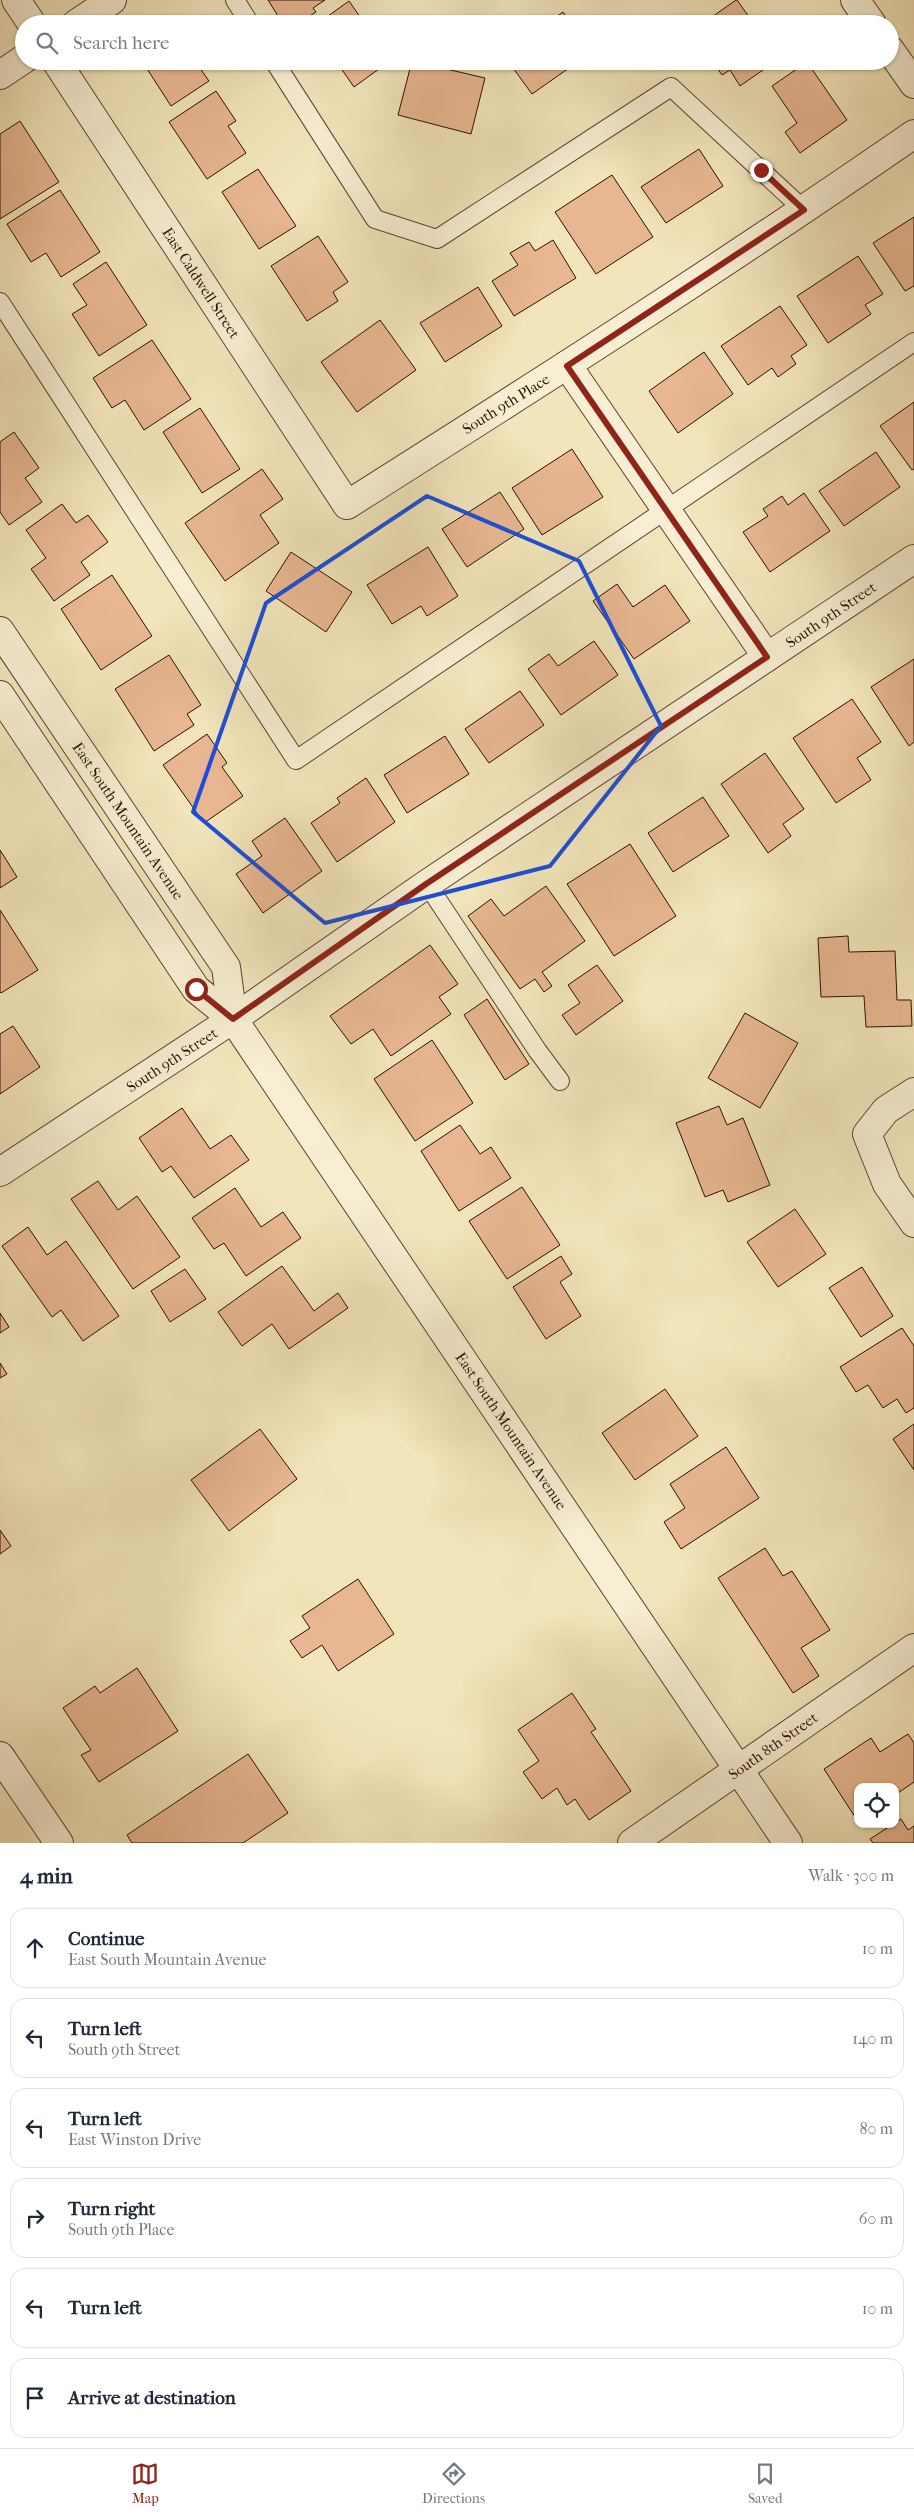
<!DOCTYPE html>
<meta charset="utf-8">
<style>
:root{--surface:#fff;--page:#f6f6f7;--text:#1f2937;--muted:#747a83;--line:#e0e1e3;--accent:#8f2418}
body{margin:0;font-family:"IM FELL French Canon",serif;background:var(--page);color:var(--text)}
.controls{position:absolute;right:15px;bottom:15px;display:grid;overflow:hidden;border-radius:10px;box-shadow:0 1px 4px #0004}
.controls button{width:45px;height:45px;display:grid;place-items:center;padding:0;border:0;border-bottom:1px solid var(--line);background:var(--surface);color:var(--text);font:25px sans-serif}
.stop{position:absolute;width:15px;height:15px;margin:-11px;border:4px solid #8f2418;border-radius:50%;background:#fff}
.stop.end{background:#8f2418;border-color:#fff;box-shadow:0 1px 5px #0008}
.list{margin:0;padding:0;list-style:none}
h2{display:flex;justify-content:space-between;align-items:center;height:65px;margin:0;padding:0 20px;font-size:21px}
h2 small{font-size:16px;font-weight:400;color:var(--muted)}
.list li{display:grid;grid-template-columns:32px 1fr auto;gap:15px;align-items:center;box-sizing:border-box;height:80px;margin:0 10px 10px;padding:0 10px;border:1px solid var(--line);border-radius:15px}
.list b{display:block;font-size:19px;white-space:nowrap}
.list p{margin:0;font-size:16px;white-space:nowrap;color:var(--muted)}
.list em{font-size:16px;font-style:normal;color:var(--muted)}
.icon{flex:none;width:28px;height:28px;fill:none;stroke:currentColor;stroke-width:2;stroke-linecap:round;stroke-linejoin:round}
.map{position:relative;flex:none;width:914px;height:1843px;overflow:hidden}
.search{position:absolute;background:var(--surface);box-shadow:0 1px 4px #0004;left:15px;right:15px;top:15px;height:55px;display:flex;align-items:center;gap:12px;box-sizing:border-box;padding:0 18px;border-radius:28px;color:var(--muted);font-size:19px}
.sheet{height:605px;background:var(--surface)}
nav{display:flex;justify-content:space-around;align-items:center;box-sizing:border-box;height:70px;border-top:1px solid var(--line);background:var(--surface);font-size:14px;color:var(--muted)}
nav a{display:grid;justify-items:center;gap:2px}
nav .on{color:var(--accent)}
.map>svg:first-child{display:block}
</style>
<div class="map">
<svg width="914" height="1843" viewBox="0 0 914 1843">
<rect width="100%" height="100%" fill="#f2e5bb"/>
<filter id="stains"><feTurbulence type="fractalNoise" baseFrequency=".004" numOctaves="4"/><feColorMatrix values="0 0 0 0 .2 0 0 0 0 .09 0 0 0 0 .02 0 0 0 .5 -.17"/></filter>
<radialGradient id="worn" r=".72"><stop offset=".6" stop-color="#630" stop-opacity="0"/><stop offset="1" stop-color="#630" stop-opacity=".3"/></radialGradient>
<!-- building -->
<g fill="#e8b791" stroke="#2a0e01">
<path d="M 268,0 L 325,0 L 313,8 L 316,12 L 297,24 L 283,24 Z"/>
<path d="M 737,0 L 754,24 L 702,24 L 736,0 Z"/>
<path d="M 349,1 L 365,24 L 317,24 Z"/>
<path d="M 563,12 L 571,24 L 546,24 Z"/>
<path d="M 142,61 L 201,61 L 197,64 L 209,81 L 171,106 Z"/>
<path d="M 336,61 L 390,61 L 354,87 Z"/>
<path d="M 412,61 L 485,78 L 471,134 L 398,115 Z"/>
<path d="M 508,61 L 579,61 L 532,94 Z"/>
<path d="M 712,61 L 776,61 L 740,86 L 730,70 L 722,75 Z"/>
<path d="M 807,62 L 847,120 L 800,153 L 785,132 L 797,123 L 772,86 Z"/>
<path d="M 216,91 L 236,121 L 228,126 L 246,153 L 207,179 L 169,122 Z"/>
<path d="M 20,121 L 59,182 L 0,219 L 0,134 Z"/>
<path d="M 699,149 L 723,186 L 666,223 L 641,187 Z"/>
<path d="M 258,169 L 296,226 L 259,249 L 222,192 Z"/>
<path d="M 612,175 L 653,237 L 596,274 L 555,212 Z"/>
<path d="M 60,190 L 100,252 L 61,277 L 46,253 L 31,262 L 7,224 Z"/>
<path d="M 914,217 L 914,286 L 905,291 L 873,243 Z"/>
<path d="M 318,236 L 348,282 L 333,292 L 338,301 L 307,321 L 271,266 Z"/>
<path d="M 553,240 L 576,278 L 514,316 L 492,281 L 518,265 L 510,253 L 529,242 L 535,251 Z"/>
<path d="M 858,256 L 883,294 L 865,305 L 871,314 L 828,343 L 797,296 Z"/>
<path d="M 106,262 L 147,325 L 99,356 L 72,314 L 87,305 L 73,284 Z"/>
<path d="M 478,287 L 502,326 L 445,362 L 420,323 Z"/>
<path d="M 780,306 L 807,345 L 791,356 L 796,364 L 778,377 L 772,368 L 748,385 L 721,346 Z"/>
<path d="M 380,320 L 416,370 L 357,412 L 321,362 Z"/>
<path d="M 152,340 L 191,399 L 144,430 L 125,400 L 112,408 L 93,378 Z"/>
<path d="M 704,352 L 733,394 L 678,433 L 649,391 Z"/>
<path d="M 914,402 L 914,469 L 912,470 L 880,426 Z"/>
<path d="M 200,408 L 240,469 L 202,493 L 163,432 Z"/>
<path d="M 14,432 L 39,468 L 25,478 L 42,502 L 9,525 L 0,512 L 0,442 Z"/>
<path d="M 572,449 L 603,497 L 542,535 L 512,488 Z"/>
<path d="M 876,452 L 900,487 L 844,526 L 819,491 Z"/>
<path d="M 262,469 L 283,499 L 260,515 L 279,543 L 225,581 L 185,523 Z"/>
<path d="M 500,492 L 524,529 L 467,567 L 442,529 Z"/>
<path d="M 804,493 L 830,531 L 770,572 L 743,532 L 768,516 L 763,509 L 782,496 L 788,505 Z"/>
<path d="M 62,504 L 76,523 L 88,515 L 108,542 L 81,562 L 90,575 L 54,601 L 31,569 L 46,558 L 26,530 Z"/>
<path d="M 428,547 L 458,596 L 427,616 L 421,606 L 392,624 L 367,585 Z"/>
<path d="M 291,552 L 352,592 L 326,632 L 266,591 Z"/>
<path d="M 112,575 L 152,636 L 101,670 L 61,609 Z"/>
<path d="M 617,584 L 633,607 L 665,585 L 690,621 L 634,659 L 593,601 Z"/>
<path d="M 594,641 L 618,675 L 561,715 L 528,669 L 549,654 L 558,666 Z"/>
<path d="M 169,655 L 201,705 L 187,714 L 194,725 L 154,751 L 115,689 Z"/>
<path d="M 914,659 L 914,742 L 909,746 L 871,687 Z"/>
<path d="M 520,691 L 544,725 L 489,763 L 465,729 Z"/>
<path d="M 852,699 L 881,742 L 857,758 L 871,780 L 836,803 L 793,738 Z"/>
<path d="M 207,734 L 227,763 L 222,767 L 243,796 L 204,823 L 163,765 Z"/>
<path d="M 445,736 L 469,774 L 407,813 L 384,775 Z"/>
<path d="M 765,753 L 804,809 L 783,824 L 791,836 L 768,853 L 721,784 Z"/>
<path d="M 366,778 L 395,822 L 337,862 L 311,823 L 340,803 L 337,798 Z"/>
<path d="M 703,797 L 729,836 L 673,872 L 648,833 Z"/>
<path d="M 285,818 L 322,871 L 263,913 L 236,874 L 262,856 L 252,841 Z"/>
<path d="M 630,844 L 676,916 L 614,956 L 567,884 Z"/>
<path d="M 0,850 L 17,877 L 0,888 Z"/>
<path d="M 546,886 L 585,941 L 542,972 L 552,986 L 544,992 L 535,979 L 520,989 L 468,916 L 491,899 L 504,916 Z"/>
<path d="M 0,910 L 38,970 L 1,993 L 0,992 Z"/>
<path d="M 848,936 L 849,952 L 895,951 L 897,1000 L 911,1000 L 912,1026 L 866,1027 L 864,996 L 821,997 L 818,938 Z"/>
<path d="M 430,945 L 458,984 L 439,997 L 451,1014 L 391,1056 L 373,1029 L 351,1044 L 330,1016 Z"/>
<path d="M 597,965 L 623,1001 L 576,1035 L 562,1015 L 580,1003 L 568,985 Z"/>
<path d="M 487,999 L 529,1064 L 505,1080 L 464,1015 Z"/>
<path d="M 745,1013 L 798,1043 L 760,1108 L 708,1078 Z"/>
<path d="M 13,1026 L 40,1067 L 0,1094 L 0,1034 Z"/>
<path d="M 432,1040 L 473,1103 L 415,1141 L 374,1079 Z"/>
<path d="M 719,1106 L 727,1125 L 743,1118 L 770,1185 L 728,1202 L 723,1190 L 705,1197 L 676,1123 Z"/>
<path d="M 182,1108 L 210,1149 L 231,1135 L 249,1160 L 194,1198 L 171,1166 L 162,1172 L 139,1138 Z"/>
<path d="M 460,1125 L 480,1154 L 491,1147 L 511,1178 L 459,1211 L 421,1151 Z"/>
<path d="M 98,1181 L 118,1210 L 137,1196 L 180,1257 L 133,1289 L 71,1199 Z"/>
<path d="M 522,1187 L 560,1245 L 507,1279 L 469,1221 Z"/>
<path d="M 235,1188 L 261,1227 L 283,1212 L 301,1238 L 246,1276 L 224,1243 L 214,1249 L 192,1218 Z"/>
<path d="M 795,1209 L 826,1254 L 778,1287 L 747,1242 Z"/>
<path d="M 28,1227 L 47,1255 L 66,1241 L 119,1316 L 83,1341 L 61,1310 L 52,1317 L 2,1246 Z"/>
<path d="M 561,1256 L 572,1274 L 560,1282 L 581,1316 L 546,1339 L 513,1287 Z"/>
<path d="M 282,1266 L 314,1311 L 338,1293 L 348,1308 L 289,1349 L 272,1324 L 242,1346 L 218,1312 Z"/>
<path d="M 862,1267 L 893,1316 L 861,1337 L 829,1288 Z"/>
<path d="M 185,1269 L 206,1299 L 170,1322 L 151,1291 Z"/>
<path d="M 0,1313 L 9,1327 L 0,1333 Z"/>
<path d="M 902,1328 L 914,1346 L 914,1408 L 906,1413 L 897,1399 L 883,1408 L 868,1385 L 856,1392 L 840,1367 Z"/>
<path d="M 0,1363 L 7,1374 L 0,1378 Z"/>
<path d="M 665,1389 L 698,1436 L 635,1480 L 602,1433 Z"/>
<path d="M 914,1424 L 914,1470 L 893,1439 Z"/>
<path d="M 260,1429 L 297,1479 L 229,1531 L 191,1480 Z"/>
<path d="M 726,1447 L 759,1498 L 681,1549 L 664,1522 L 685,1508 L 670,1484 Z"/>
<path d="M 0,1530 L 11,1546 L 0,1554 Z"/>
<path d="M 765,1548 L 783,1576 L 792,1571 L 830,1630 L 801,1648 L 819,1676 L 793,1693 L 718,1578 Z"/>
<path d="M 358,1579 L 394,1634 L 338,1671 L 322,1645 L 302,1658 L 290,1641 L 310,1628 L 302,1616 Z"/>
<path d="M 137,1668 L 178,1731 L 99,1782 L 81,1755 L 91,1750 L 63,1708 L 95,1686 L 100,1693 Z"/>
<path d="M 572,1693 L 596,1729 L 591,1732 L 631,1791 L 589,1820 L 575,1799 L 567,1805 L 557,1788 L 542,1799 L 523,1772 L 539,1761 L 518,1730 Z"/>
<path d="M 908,1734 L 914,1743 L 914,1782 L 895,1795 L 895,1787 L 858,1787 L 857,1820 L 824,1769 L 871,1738 L 880,1752 Z"/>
<path d="M 248,1754 L 288,1813 L 243,1843 L 132,1843 L 127,1835 Z"/>
<path d="M 901,1819 L 908,1830 L 914,1826 L 914,1843 L 873,1843 L 870,1839 Z"/>
</g>
<g fill="none" stroke-linecap="round" stroke-linejoin="round">
<!-- service casing -->
<g stroke="#5c4430" stroke-width="20">
<g id="service">
<path d="M 235,0 L 250,24"/>
<path d="M 274,61 L 375,219 L 437,239 L 671,87 L 804,210"/>
<path d="M 0,302 L 296,760 L 914,342"/>
<path d="M 427,884 L 537,1050 L 560,1081"/>
</g>
</g>
<!-- minor casing -->
<g stroke="#5c4430" stroke-width="30">
<g id="minor">
<path d="M 16,0 L 32,24"/>
<path d="M 855,0 L 872,24"/>
<path d="M 76,24 L 112,0"/>
<path d="M 890,50 L 914,84"/>
<path d="M 56,61 L 347,505 C 538,384 728,263 914,134"/>
<path d="M 0,75 L 24,59"/>
<path d="M 567,365 L 767,657"/>
<path d="M 0,631 L 226,967 L 233,1019"/>
<path d="M 0,695 L 196,989 L 233,1019 L 788,1843"/>
<path d="M 914,1092 L 886,1110 L 867,1134 L 887,1184 L 914,1223"/>
<path d="M 0,1172 L 233,1019 L 427,884 L 914,559"/>
<path d="M 0,1756 L 59,1843"/>
<path d="M 632,1843 L 914,1648"/>
</g>
</g>
<!-- service -->
<use href="#service" stroke="#f7eed3" stroke-width="18"/>
<!-- minor -->
<use href="#minor" stroke="#f7eed3" stroke-width="28"/>
</g>
<g fill="none" stroke-linecap="round" stroke-linejoin="round">
<!-- route -->
<path stroke="#8f2418" stroke-width="6" d="M 196,989 L 233,1019 L 426,884 L 767,657 L 567,366 L 804,210 L 761,170"/>
</g>
<!-- marked area -->
<path fill="none" stroke="#1d4ed8" stroke-width="4" stroke-linejoin="round" d="M 427,496 L 579,561 L 661,726 L 550,866 L 325,923 L 193,812 L 266,603 Z"/>
<g text-anchor="middle" stroke-width="5" stroke-linejoin="round" paint-order="stroke">
<!-- street labels -->
<g font-size="15" fill="#2a0e01" stroke="#f7eed3">
<text transform="translate(201 283) rotate(57)" y="5">East Caldwell Street</text>
<text transform="translate(506 404) rotate(-32)" y="5">South 9th Place</text>
<text transform="translate(831 615) rotate(-34)" y="5">South 9th Street</text>
<text transform="translate(128 821) rotate(56)" y="5">East South Mountain Avenue</text>
<text transform="translate(172 1060) rotate(-33)" y="5">South 9th Street</text>
<text transform="translate(511 1431) rotate(56)" y="5">East South Mountain Avenue</text>
<text transform="translate(773 1746) rotate(-35)" y="5">South 8th Street</text>
</g>
</g>
<rect width="100%" height="100%" filter="url(#stains)"/>
<rect width="100%" height="100%" fill="url(#worn)"/>
</svg>
<div class="controls">
<button><svg class="icon" aria-label="locate" viewBox="0 0 24 24"><circle cx="12" cy="12" r="6"/><path d="M12 2v4M12 18v4M2 12h4M18 12h4"/></svg></button>
</div>
<div class="stop" style="left:196px;top:989px"></div>
<div class="stop end" style="left:761px;top:170px"></div>
<div class="search"><svg class="icon" aria-label="search" viewBox="0 0 24 24"><circle cx="10" cy="10" r="6"/><path d="M15 15l6 6"/></svg>Search here</div>
</div>
<section class="sheet">
<h2>4 min<small>Walk · 300 m</small></h2>
<ul class="list">
<li><svg class="icon" aria-label="ahead" viewBox="0 0 24 24"><path d="M12 20V5M6 11l6-6 6 6"/></svg><div><b>Continue</b><p>East South Mountain Avenue</p></div><em>10 m</em></li>
<li><svg class="icon" aria-label="left" viewBox="0 0 24 24"><path d="M17 20v-9H6M10 6l-5 5 5 5"/></svg><div><b>Turn left</b><p>South 9th Street</p></div><em>140 m</em></li>
<li><svg class="icon" aria-label="left" viewBox="0 0 24 24"><path d="M17 20v-9H6M10 6l-5 5 5 5"/></svg><div><b>Turn left</b><p>East Winston Drive</p></div><em>80 m</em></li>
<li><svg class="icon" aria-label="right" viewBox="0 0 24 24"><path d="M7 20v-9h11M14 6l5 5-5 5"/></svg><div><b>Turn right</b><p>South 9th Place</p></div><em>60 m</em></li>
<li><svg class="icon" aria-label="left" viewBox="0 0 24 24"><path d="M17 20v-9H6M10 6l-5 5 5 5"/></svg><div><b>Turn left</b></div><em>10 m</em></li>
<li><svg class="icon" aria-label="arrive" viewBox="0 0 24 24"><path d="M6 21V4h12l-3 4 3 4H6"/></svg><div><b>Arrive at destination</b></div></li>
</ul>
</section>
<nav>
<a class="on"><svg class="icon" aria-label="map" viewBox="0 0 24 24"><path d="M3 6l6-2 6 2 6-2v14l-6 2-6-2-6 2zM9 4v14M15 6v14"/></svg>Map</a>
<a><svg class="icon" aria-label="directions" viewBox="0 0 24 24"><path d="M12 3l9 9-9 9-9-9zM9 14v-3h6M13 9l2 2-2 2"/></svg>Directions</a>
<a><svg class="icon" aria-label="saved" viewBox="0 0 24 24"><path d="M7 4h10v16l-5-4-5 4z"/></svg>Saved</a>
</nav>
